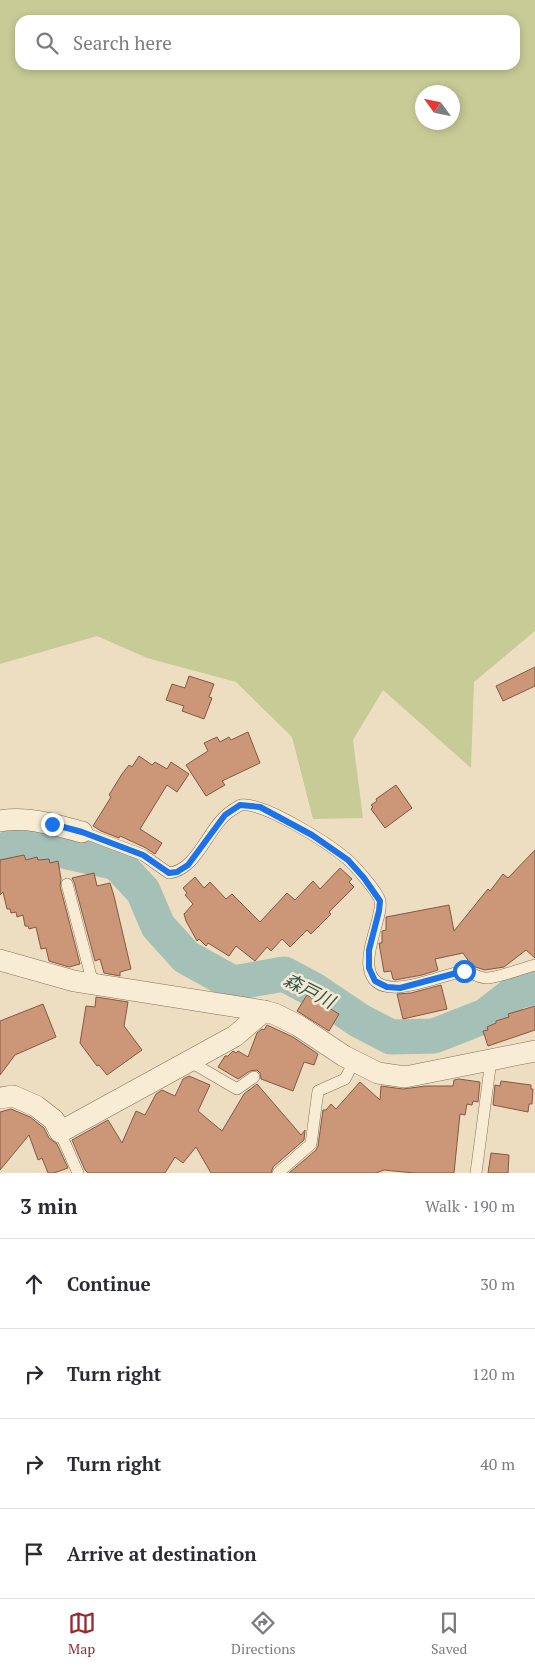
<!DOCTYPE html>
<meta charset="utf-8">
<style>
:root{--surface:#fff;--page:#f7f7f7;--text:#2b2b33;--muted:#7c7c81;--line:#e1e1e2;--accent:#952a30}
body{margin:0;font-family:"PT Serif","Noto Sans JP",serif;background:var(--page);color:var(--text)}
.compass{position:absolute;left:415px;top:85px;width:45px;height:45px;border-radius:50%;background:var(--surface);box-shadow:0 2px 8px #0003;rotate:303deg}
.stop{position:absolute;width:15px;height:15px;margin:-11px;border:4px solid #1a73e8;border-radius:50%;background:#fff}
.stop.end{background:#1a73e8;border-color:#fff;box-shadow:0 1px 5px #0008}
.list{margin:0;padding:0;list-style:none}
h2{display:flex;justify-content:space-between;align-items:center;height:65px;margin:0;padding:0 20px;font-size:21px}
h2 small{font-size:16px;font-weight:400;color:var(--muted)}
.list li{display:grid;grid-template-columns:32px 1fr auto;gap:15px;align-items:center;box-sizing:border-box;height:90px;padding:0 20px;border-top:1px solid var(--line)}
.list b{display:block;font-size:19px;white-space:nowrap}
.list em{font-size:16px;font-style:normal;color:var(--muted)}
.icon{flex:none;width:28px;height:28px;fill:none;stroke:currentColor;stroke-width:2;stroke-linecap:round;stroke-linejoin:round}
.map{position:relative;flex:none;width:535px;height:1173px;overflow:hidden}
.search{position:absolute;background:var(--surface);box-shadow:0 2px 8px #0003;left:15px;right:15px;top:15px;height:55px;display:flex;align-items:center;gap:12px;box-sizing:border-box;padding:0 18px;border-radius:15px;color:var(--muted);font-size:19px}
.sheet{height:425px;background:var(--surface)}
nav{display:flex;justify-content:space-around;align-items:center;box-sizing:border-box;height:70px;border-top:1px solid var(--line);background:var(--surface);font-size:14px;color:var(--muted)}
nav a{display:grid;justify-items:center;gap:2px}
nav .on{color:var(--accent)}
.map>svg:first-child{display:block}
</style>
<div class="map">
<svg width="535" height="1173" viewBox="0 0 535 1173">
<rect width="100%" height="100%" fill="#eddec2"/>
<!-- green -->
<path fill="#c7cb96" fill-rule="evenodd" d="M 0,0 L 535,0 L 535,631 L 474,682 L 471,768 L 383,690 L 353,740 L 363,818 L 313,819 L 292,737 L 236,682 L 147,658 L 97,636 L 0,664 ZM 20,20 L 515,20 L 515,65 L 20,65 ZM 422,92 L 452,92 L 452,122 L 422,122 Z"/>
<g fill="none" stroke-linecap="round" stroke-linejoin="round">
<!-- river -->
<path stroke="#a4c0b7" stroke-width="35" d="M 0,852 L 9,848 L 40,846 L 117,863 L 143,891 L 158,926 L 186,957 L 233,983 L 284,974 L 314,990 L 360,1021 L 391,1037 L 434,1036 L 485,1016 L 516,992 L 535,987"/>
</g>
<!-- building -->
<g fill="#cb9778" stroke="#86583f">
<path d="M 535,667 L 535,686 L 503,701 L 496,686 Z"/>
<path d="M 189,676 L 214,684 L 209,697 L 212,698 L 204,719 L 182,711 L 184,706 L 166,700 L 172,684 L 185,688 Z"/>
<path d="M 248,732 L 260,763 L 222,781 L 225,785 L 206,796 L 186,765 L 208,751 L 204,743 L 217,737 L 220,742 L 229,737 L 231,740 Z"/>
<path d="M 139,756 L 152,765 L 155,762 L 167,769 L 171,762 L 189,774 L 177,792 L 167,785 L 140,829 L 162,843 L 155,854 L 146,848 L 120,836 L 119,838 L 101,831 L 93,826 L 111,797 L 109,795 L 122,774 L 129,765 L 132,767 Z"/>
<path d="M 396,785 L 412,808 L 385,828 L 371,809 L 373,807 L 371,805 L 377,801 L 376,799 Z"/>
<path d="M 535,850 L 535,958 L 526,950 L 504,967 L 485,970 L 472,966 L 463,953 L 435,959 L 438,970 L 422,975 L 395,980 L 393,979 L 391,971 L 384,972 L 379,943 L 382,943 L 382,931 L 386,930 L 386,917 L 449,905 L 454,931 L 488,889 L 490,891 L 503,874 L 508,878 Z"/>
<path d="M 24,855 L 26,860 L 37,857 L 38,860 L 49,859 L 50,863 L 58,861 L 61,879 L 60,886 L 80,964 L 69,967 L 49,961 L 46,948 L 41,949 L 36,927 L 29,929 L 28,926 L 25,926 L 23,915 L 17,917 L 16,912 L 11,913 L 10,909 L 7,909 L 3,892 L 0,895 L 0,860 Z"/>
<path d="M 340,868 L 352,879 L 349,882 L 354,887 L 329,912 L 331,914 L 311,934 L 307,930 L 290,947 L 282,939 L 271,951 L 267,947 L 255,961 L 236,946 L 229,956 L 208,943 L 206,946 L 199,939 L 197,941 L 186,921 L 184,914 L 193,904 L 185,895 L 187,893 L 183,888 L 195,877 L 204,888 L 210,882 L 226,899 L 232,894 L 260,922 L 287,893 L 295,900 L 313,881 L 320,889 Z"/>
<path d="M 94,873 L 97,886 L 110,883 L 114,896 L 131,969 L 120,972 L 120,976 L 104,973 L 100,959 L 95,961 L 74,882 L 72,878 Z"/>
<path d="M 441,985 L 447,1009 L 403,1019 L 397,994 L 411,993 Z"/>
<path d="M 307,995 L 339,1014 L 329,1031 L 297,1011 Z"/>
<path d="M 96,997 L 128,1002 L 124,1026 L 142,1050 L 107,1075 L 99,1065 L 97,1066 L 80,1043 L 86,1006 L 95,1007 Z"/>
<path d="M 43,1004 L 56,1037 L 15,1055 L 0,1075 L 0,1021 Z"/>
<path d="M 535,1006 L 535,1030 L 488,1046 L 483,1031 L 488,1030 L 487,1027 L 496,1023 L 496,1021 L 509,1017 L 508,1014 Z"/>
<path d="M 267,1025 L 293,1037 L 318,1054 L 314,1065 L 304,1062 L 293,1091 L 261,1079 L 260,1073 L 257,1070 L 250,1071 L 238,1079 L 218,1067 L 225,1056 L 228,1056 L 233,1051 L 236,1053 L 238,1051 L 248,1057 L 257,1033 L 262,1029 L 264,1030 Z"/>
<path d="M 189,1076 L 210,1085 L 198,1111 L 222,1131 L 244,1094 L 257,1084 L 301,1135 L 305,1130 L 304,1140 L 273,1167 L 271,1173 L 211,1173 L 196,1147 L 183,1163 L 175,1157 L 165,1173 L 88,1173 L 85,1170 L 72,1140 L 108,1120 L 122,1143 L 136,1111 L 145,1115 L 156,1094 L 162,1090 L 175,1096 L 183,1079 Z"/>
<path d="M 459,1079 L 480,1082 L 478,1102 L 473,1101 L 472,1105 L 467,1104 L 465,1115 L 460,1114 L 454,1173 L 414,1173 L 384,1170 L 376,1173 L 289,1173 L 316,1150 L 318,1146 L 323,1110 L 326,1110 L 331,1104 L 336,1109 L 360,1082 L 380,1100 L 381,1086 L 403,1089 L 426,1086 L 453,1086 L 454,1080 Z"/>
<path d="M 501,1081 L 531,1085 L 531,1089 L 533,1089 L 532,1104 L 529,1104 L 528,1112 L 493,1105 L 495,1085 L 500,1086 Z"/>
<path d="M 11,1109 L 30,1117 L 44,1128 L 49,1138 L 57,1144 L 68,1168 L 54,1173 L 48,1173 L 42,1158 L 38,1160 L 29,1135 L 0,1170 L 0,1112 Z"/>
<path d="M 491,1153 L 509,1155 L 508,1173 L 488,1173 Z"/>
</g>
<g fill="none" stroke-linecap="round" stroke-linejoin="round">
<!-- service casing -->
<g stroke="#877059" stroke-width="12">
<g id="service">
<path d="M 82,832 L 143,855 L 169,873 C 198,870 208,826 231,811 C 234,809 238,806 241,805 C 264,802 328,843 347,859 C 354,865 378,892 380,901 C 383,914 366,947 369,967 C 375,1008 439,974 462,972 C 471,971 479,979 488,978 C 503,976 520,969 535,965"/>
<path d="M 67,884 L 93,984"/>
<path d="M 189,1061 L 237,1089 L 254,1077"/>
<path d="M 60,1132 L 78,1173"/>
<path d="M 278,1173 L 311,1144 L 318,1091 L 345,1079 L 354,1062"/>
<path d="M 476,1173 L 491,1060"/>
</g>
</g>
<!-- minor casing -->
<g stroke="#877059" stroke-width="22">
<g id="minor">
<path d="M 0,821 C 28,816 55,825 82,832"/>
<path d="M 0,960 L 74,981 L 264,1011 L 275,1014 L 299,1026 L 344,1056 L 378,1073 L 405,1077 L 535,1051"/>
<path d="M 0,1098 L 13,1096 L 36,1106 L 54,1120 L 60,1132 L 235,1036 L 264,1011"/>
</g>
</g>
<!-- service -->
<use href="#service" stroke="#f8ecd5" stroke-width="11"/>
<!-- minor -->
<use href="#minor" stroke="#f8ecd5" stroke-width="21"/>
</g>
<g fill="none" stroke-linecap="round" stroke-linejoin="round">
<!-- route -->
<path stroke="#1a73e8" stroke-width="6" d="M 52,824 L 82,832 L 143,855 L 169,873 L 177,872 L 188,865 L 225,815 L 240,805 L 260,807 L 312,835 L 348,860 L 364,878 L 380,901 L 379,911 L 369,950 L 369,968 L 375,981 L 387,987 L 400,988 L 464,971"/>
</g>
<g text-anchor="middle" stroke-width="5" stroke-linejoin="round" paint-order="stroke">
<!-- water labels -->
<g font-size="18" font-style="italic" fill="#2d5652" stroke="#f5e9d1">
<text transform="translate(309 991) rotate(27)" y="6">森戸川</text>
</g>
</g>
</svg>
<svg class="compass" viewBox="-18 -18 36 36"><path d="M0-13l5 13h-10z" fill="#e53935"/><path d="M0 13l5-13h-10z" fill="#7c7c81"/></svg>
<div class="stop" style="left:464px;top:971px"></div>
<div class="stop end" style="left:52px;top:824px"></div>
<div class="search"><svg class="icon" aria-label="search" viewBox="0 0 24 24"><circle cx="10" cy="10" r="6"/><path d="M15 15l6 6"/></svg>Search here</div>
</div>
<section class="sheet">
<h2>3 min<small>Walk · 190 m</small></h2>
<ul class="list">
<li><svg class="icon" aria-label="ahead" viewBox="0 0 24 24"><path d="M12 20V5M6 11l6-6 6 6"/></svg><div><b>Continue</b></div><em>30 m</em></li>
<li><svg class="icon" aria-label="right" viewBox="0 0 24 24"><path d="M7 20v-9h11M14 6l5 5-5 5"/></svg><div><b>Turn right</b></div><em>120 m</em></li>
<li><svg class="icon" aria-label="right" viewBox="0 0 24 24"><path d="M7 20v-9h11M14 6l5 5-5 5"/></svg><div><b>Turn right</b></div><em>40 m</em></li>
<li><svg class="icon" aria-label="arrive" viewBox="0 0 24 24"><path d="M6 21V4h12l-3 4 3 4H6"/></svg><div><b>Arrive at destination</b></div></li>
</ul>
</section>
<nav>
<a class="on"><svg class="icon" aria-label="map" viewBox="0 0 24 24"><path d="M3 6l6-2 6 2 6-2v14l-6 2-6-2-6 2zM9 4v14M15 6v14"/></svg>Map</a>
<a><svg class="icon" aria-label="directions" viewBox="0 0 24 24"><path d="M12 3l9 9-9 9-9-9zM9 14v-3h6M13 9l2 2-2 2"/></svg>Directions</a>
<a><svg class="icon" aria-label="saved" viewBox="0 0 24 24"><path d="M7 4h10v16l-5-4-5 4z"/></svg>Saved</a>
</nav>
